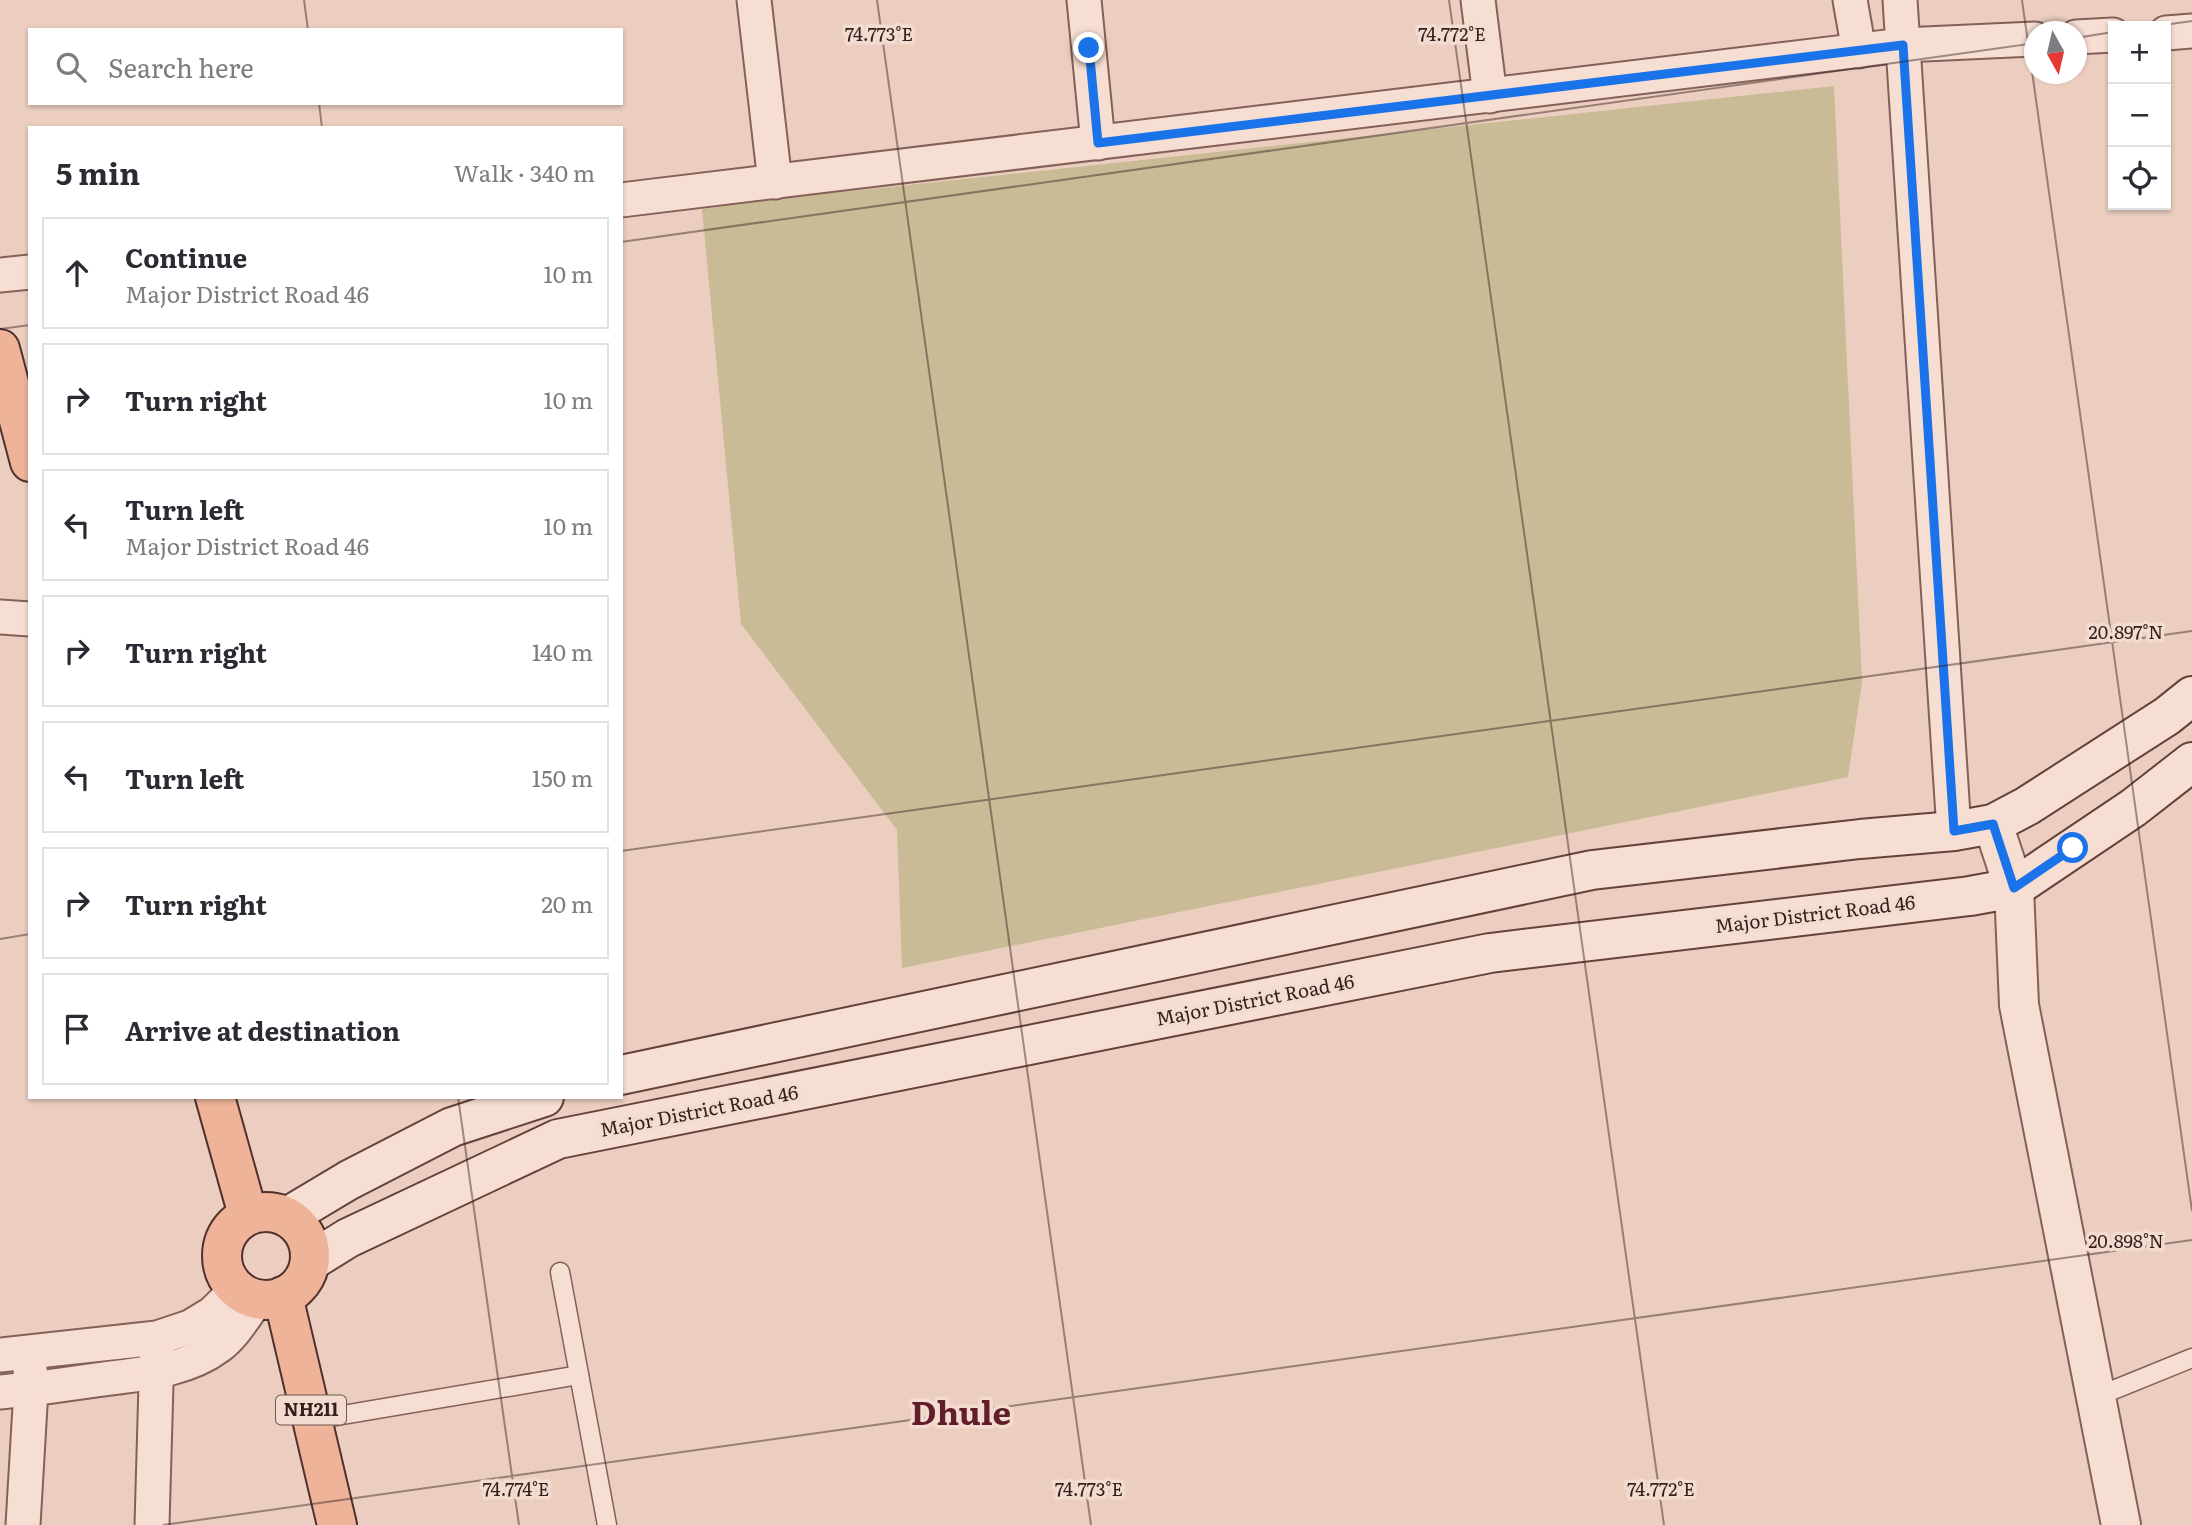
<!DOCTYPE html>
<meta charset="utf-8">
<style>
:root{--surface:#fff;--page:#f7f7f7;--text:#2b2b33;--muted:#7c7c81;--line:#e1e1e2}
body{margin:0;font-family:Literata,serif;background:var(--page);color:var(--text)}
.controls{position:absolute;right:21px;top:21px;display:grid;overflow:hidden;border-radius:0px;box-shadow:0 2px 5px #0004}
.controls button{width:63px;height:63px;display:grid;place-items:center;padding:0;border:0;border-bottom:2px solid var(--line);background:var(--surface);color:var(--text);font:35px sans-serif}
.compass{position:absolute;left:2024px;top:21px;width:63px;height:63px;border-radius:50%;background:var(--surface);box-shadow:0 2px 5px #0004;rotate:172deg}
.stop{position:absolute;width:21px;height:21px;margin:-16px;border:5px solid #1a73e8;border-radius:50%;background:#fff}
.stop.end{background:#1a73e8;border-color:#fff;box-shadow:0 2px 7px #0008}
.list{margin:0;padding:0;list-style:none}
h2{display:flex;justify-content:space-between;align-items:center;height:91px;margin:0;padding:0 28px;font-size:30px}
h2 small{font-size:23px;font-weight:400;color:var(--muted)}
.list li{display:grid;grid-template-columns:46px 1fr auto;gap:21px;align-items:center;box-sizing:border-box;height:112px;margin:0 14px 14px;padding:0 14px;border:2px solid var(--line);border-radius:0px}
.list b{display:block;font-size:26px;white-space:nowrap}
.list p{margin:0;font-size:23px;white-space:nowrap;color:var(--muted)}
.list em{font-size:23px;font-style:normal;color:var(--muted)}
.icon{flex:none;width:38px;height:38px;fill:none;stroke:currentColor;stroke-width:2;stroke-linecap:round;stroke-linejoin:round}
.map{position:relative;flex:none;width:2192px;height:1525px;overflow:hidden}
.search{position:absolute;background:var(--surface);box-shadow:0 2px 5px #0004;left:28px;top:28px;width:595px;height:77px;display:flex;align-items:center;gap:18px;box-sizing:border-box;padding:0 24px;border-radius:0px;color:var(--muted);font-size:26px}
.panel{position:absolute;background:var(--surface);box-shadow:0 2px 5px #0004;left:28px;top:126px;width:595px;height:973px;border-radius:0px}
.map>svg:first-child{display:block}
</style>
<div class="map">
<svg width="2192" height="1525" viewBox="0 0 2192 1525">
<rect width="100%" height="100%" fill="#ebcec0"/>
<!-- green -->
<path fill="#c9bb95" d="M 1834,86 L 1862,682 L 1848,777 L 902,968 L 897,830 L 741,624 L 702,209 L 777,199 Z"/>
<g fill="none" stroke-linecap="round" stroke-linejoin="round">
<!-- service casing -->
<g stroke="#846059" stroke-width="21">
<g id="service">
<path d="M 560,1272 L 607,1525"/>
<path d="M 2096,1397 L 2192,1358"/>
<path d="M 313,1420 L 579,1375"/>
</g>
</g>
<!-- minor casing -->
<g stroke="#846059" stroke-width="37">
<g id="minor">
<path d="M 754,0 L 775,182"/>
<path d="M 1084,0 L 1098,143"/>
<path d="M 1478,0 L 1490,96"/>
<path d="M 1850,0 L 1859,51"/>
<path d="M 1900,0 L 1954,831"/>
<path d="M 2166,33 L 2192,31"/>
<path d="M 2076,37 L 2113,35"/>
<path d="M 621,200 L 1903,45 L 2035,39"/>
<path d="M 0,275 L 30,272"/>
<path d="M 0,617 L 30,619"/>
<path d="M 0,1355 L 157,1338 L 190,1327 L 213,1313 L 236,1290"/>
<path d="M 0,1392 C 32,1389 64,1385 96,1380 C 137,1374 185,1372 219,1346 C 235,1334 245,1315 257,1300"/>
<path d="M 23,1525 L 31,1389 L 30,1368"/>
<path d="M 152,1525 L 157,1349"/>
</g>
</g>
<!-- tertiary casing -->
<g stroke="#846059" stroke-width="42">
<path id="tertiary" d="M 1993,824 L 2014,888 L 2019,1005 L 2121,1525"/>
</g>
<!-- secondary casing -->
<g stroke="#65413c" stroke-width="42">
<g id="secondary">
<path d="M 621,1075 L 1592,870 L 1860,839 L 1954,831 L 1993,824 L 2027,806 L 2167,716 L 2192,696"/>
<path d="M 287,1217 L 349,1180 L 452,1127 L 544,1097"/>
<path d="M 311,1261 L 348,1238 L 558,1139 L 1490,953 L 1970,896 L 2014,888 L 2133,808 L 2192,762"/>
</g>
</g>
<!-- primary casing -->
<g stroke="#51312d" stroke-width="42">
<g id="primary">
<path d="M 0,349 L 30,462"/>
<path d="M 215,1097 L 248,1215"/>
<circle cx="266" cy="1256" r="44"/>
<path d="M 283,1296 L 337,1525"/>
</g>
</g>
<!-- service -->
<use href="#service" stroke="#f7ded3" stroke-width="18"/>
<!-- minor -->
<use href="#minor" stroke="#f7ded3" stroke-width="33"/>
<!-- tertiary -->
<use href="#tertiary" stroke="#f7ded3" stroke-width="38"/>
<!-- secondary -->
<use href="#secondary" stroke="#f7ded3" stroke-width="38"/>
<!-- primary -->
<use href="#primary" stroke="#eeb399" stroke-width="38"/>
</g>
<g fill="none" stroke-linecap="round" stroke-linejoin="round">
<!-- route -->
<path stroke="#1a73e8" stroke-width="9" d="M 1089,48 L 1098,143 L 1903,45 L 1954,831 L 1993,824 L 2014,888 L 2073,848"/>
</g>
<!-- ticks -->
<path fill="none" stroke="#341f1d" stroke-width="2" stroke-opacity="0.45" d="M 304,0 L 308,30M 877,0 L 1091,1525M 1449,0 L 1664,1525M 2022,0 L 2192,1211M 2157,26 L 2192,21M 2076,38 L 2113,32M 319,103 L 322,128M 621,242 L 2035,43M 0,329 L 30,325M 621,851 L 2192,631M 0,939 L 30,934M 458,1097 L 519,1525M 163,1525 L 2192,1240"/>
<g text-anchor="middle" stroke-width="7" stroke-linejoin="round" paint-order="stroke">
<!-- shield labels -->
<rect fill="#f3dbcf" stroke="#6d5752" stroke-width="2" x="276" y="1395.5" width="70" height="29" rx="5"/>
<g font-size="18" font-weight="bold" fill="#341f1d">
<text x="311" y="1416">NH211</text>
</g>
<!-- street labels -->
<g font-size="19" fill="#341f1d" stroke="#f3dbcf">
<text transform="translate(1815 914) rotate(-7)" y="7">Major District Road 46</text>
<text transform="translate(1255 1000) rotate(-11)" y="7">Major District Road 46</text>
<text transform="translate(699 1111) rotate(-11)" y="7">Major District Road 46</text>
</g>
<!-- town labels -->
<g font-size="33" font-weight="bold" fill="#5f1e29" stroke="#f3dbcf">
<text x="961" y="1425">Dhule</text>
</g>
</g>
<g font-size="18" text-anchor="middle" fill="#341f1d" stroke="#f3dbcf" stroke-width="7" stroke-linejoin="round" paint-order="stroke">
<text x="879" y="41">74.773°E</text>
<text x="1452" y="41">74.772°E</text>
<text x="2126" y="639">20.897°N</text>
<text x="2126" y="1248">20.898°N</text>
<text x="516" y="1496">74.774°E</text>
<text x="1089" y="1496">74.773°E</text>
<text x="1661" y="1496">74.772°E</text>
</g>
</svg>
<div class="controls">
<button>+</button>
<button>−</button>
<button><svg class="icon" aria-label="locate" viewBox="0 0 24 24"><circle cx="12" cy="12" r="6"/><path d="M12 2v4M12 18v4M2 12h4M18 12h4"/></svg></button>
</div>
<svg class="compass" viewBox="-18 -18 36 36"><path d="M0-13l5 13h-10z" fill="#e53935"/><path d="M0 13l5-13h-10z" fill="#7c7c81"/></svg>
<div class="stop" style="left:2073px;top:848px"></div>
<div class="stop end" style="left:1089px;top:48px"></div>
<div class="search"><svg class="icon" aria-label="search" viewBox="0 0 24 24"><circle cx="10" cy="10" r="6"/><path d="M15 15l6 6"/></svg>Search here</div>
<section class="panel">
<h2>5 min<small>Walk · 340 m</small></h2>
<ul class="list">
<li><svg class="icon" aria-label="ahead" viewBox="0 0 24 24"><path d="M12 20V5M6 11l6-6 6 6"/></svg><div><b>Continue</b><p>Major District Road 46</p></div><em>10 m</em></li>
<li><svg class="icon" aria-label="right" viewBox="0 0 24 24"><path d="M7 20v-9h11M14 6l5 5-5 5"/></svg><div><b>Turn right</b></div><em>10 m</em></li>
<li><svg class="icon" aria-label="left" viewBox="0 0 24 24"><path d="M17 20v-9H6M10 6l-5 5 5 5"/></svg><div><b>Turn left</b><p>Major District Road 46</p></div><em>10 m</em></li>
<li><svg class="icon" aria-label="right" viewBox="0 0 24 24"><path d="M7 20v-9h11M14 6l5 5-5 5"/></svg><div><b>Turn right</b></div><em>140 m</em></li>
<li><svg class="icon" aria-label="left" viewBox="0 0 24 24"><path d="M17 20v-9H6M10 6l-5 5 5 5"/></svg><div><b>Turn left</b></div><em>150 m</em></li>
<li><svg class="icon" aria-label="right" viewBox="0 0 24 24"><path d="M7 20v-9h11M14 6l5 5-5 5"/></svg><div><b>Turn right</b></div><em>20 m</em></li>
<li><svg class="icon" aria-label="arrive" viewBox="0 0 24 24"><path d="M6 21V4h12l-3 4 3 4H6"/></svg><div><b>Arrive at destination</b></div></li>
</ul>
</section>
</div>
